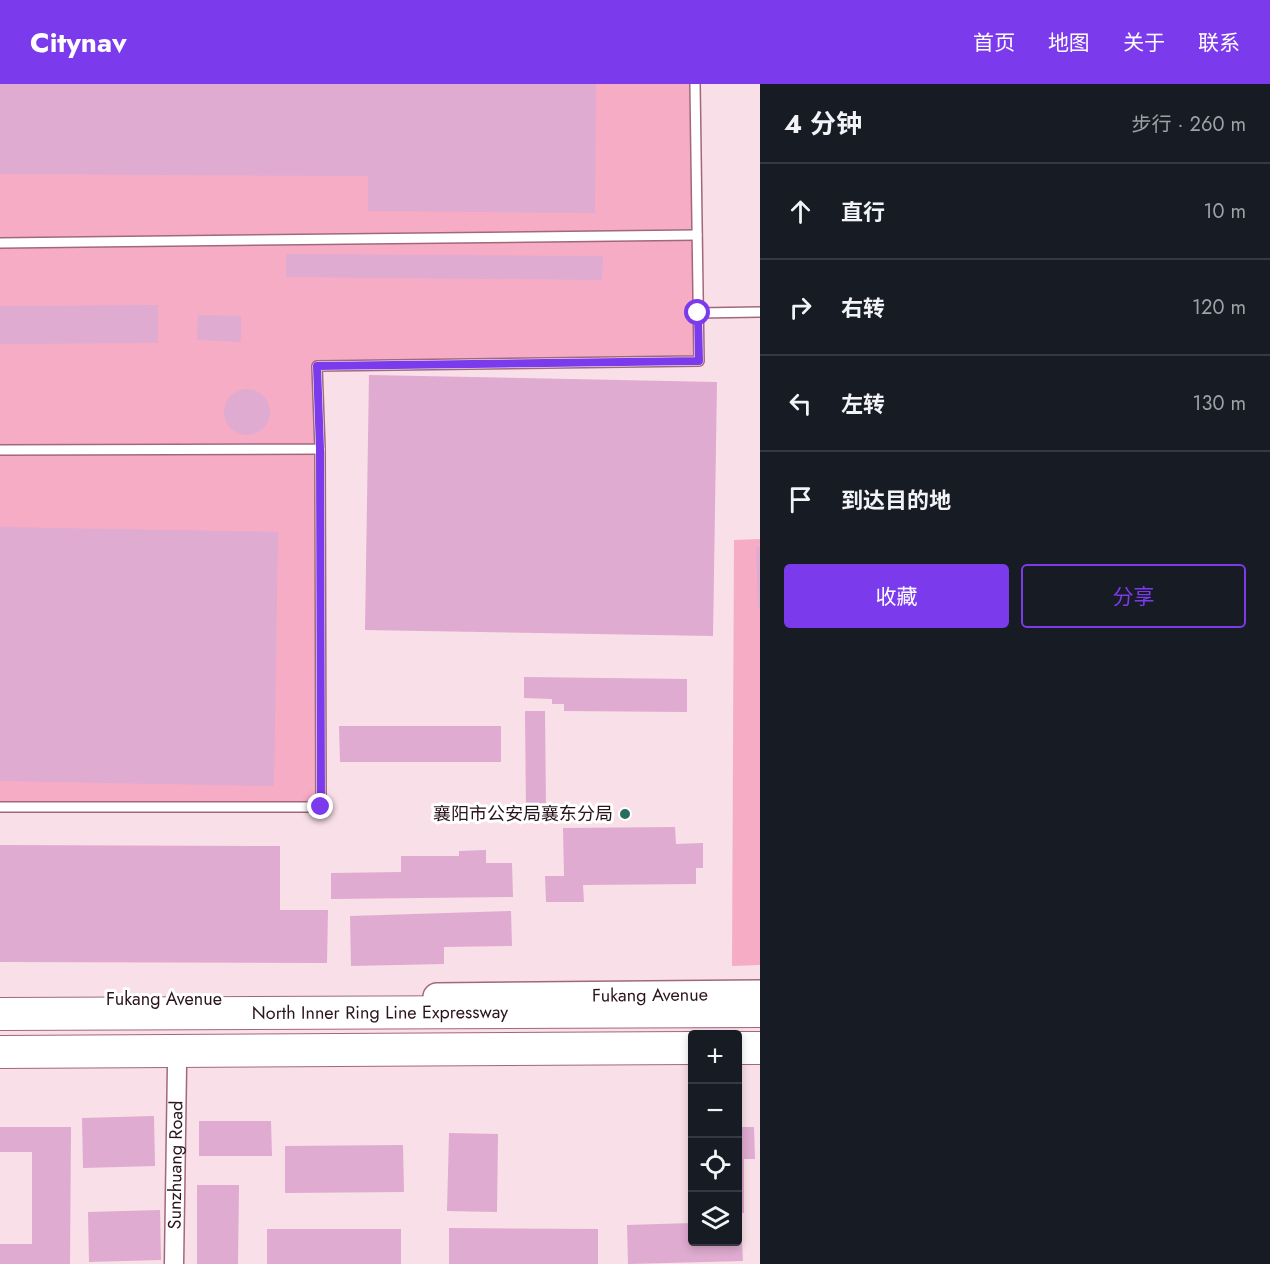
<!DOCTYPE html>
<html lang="zh">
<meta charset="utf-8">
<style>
:root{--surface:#171b24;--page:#20242c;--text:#f1f3f6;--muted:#9ea1a6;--line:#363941;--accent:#7c3aed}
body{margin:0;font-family:Jost,"Noto Sans SC",sans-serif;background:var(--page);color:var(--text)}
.controls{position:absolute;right:18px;bottom:18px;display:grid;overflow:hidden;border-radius:6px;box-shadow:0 3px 9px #0003}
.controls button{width:54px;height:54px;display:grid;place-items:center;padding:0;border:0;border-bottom:2px solid var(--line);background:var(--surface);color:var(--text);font:30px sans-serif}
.stop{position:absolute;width:18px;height:18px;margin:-14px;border:4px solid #7c3aed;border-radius:50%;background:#fff}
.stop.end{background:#7c3aed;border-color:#fff;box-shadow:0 2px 6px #0008}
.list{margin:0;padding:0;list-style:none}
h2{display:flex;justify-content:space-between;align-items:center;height:78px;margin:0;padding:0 24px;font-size:26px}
h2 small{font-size:20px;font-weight:400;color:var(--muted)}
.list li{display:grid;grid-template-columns:39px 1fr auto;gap:18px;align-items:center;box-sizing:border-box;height:96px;padding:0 24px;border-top:2px solid var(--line)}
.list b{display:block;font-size:22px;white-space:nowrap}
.list em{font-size:20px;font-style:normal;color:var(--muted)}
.actions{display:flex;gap:12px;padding:18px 24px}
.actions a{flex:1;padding:14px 0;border:2px solid var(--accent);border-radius:6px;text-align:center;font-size:21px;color:var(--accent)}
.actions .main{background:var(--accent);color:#fff}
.icon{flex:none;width:33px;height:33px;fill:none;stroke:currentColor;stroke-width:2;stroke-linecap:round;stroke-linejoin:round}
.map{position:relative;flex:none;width:760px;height:1180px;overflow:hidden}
header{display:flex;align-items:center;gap:36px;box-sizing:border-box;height:84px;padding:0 30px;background:var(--accent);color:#fff}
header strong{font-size:28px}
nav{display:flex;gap:33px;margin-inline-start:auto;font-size:21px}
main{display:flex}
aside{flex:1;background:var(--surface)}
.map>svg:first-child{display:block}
</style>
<header>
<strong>Citynav</strong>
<nav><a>首页</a><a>地图</a><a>关于</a><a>联系</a></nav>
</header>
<main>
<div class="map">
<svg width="760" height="1180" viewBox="0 0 760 1180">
<rect width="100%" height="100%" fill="#f9dfe7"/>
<!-- green -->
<g fill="#f7acc6">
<path d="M 0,0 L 695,0 L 699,277 L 317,282 L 321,723 L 0,723 Z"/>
<path d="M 760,455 L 760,881 L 732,882 L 734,456 Z"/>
</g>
<!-- building -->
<g fill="#dfabd0">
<path d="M 0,0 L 596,0 L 595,129 L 368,127 L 368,92 L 0,90 Z"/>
<path d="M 286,170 L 603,172 L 602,196 L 286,193 Z"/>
<path d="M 158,221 L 158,259 L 0,260 L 0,222 Z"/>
<path d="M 198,231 L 241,232 L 241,258 L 197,256 Z"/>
<path d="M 369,291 L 717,298 L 713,552 L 365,546 Z"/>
<circle cx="247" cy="328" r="23"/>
<path d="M 0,443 L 278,448 L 274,702 L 0,697 Z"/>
<path d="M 756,463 L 760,463 L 760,523 L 758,524 Z"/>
<path d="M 524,593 L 687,595 L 687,628 L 564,627 L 564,620 L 552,620 L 552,615 L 524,614 Z"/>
<path d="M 525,627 L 545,627 L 546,726 L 526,727 Z"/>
<path d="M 339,642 L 501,642 L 501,678 L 340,678 Z"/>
<path d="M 675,743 L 676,760 L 703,759 L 703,784 L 696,784 L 696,800 L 583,801 L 584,818 L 546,818 L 545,792 L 564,792 L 563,744 Z"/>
<path d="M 0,761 L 280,762 L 280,826 L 328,826 L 327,879 L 0,878 Z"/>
<path d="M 486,766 L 486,779 L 512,779 L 513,813 L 331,815 L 331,789 L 401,788 L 401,772 L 459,772 L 459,767 Z"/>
<path d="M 511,827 L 512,862 L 444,863 L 444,880 L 351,882 L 350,832 Z"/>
<path d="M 154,1032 L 155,1082 L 83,1084 L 82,1034 Z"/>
<path d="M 199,1037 L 271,1037 L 272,1072 L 199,1072 Z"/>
<path d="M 0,1043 L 71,1043 L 70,1180 L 0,1180 L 0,1160 L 32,1160 L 32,1068 L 0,1068 Z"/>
<path d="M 738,1043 L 754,1043 L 755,1075 L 744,1075 L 744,1129 L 738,1129 Z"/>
<path d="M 449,1049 L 498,1050 L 497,1128 L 447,1127 Z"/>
<path d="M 403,1061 L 404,1108 L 285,1109 L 285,1062 Z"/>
<path d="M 197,1101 L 239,1101 L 238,1180 L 197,1180 Z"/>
<path d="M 160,1126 L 161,1176 L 89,1178 L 88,1128 Z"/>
<path d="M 738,1138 L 741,1138 L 743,1177 L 628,1180 L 627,1141 L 692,1139 L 692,1158 L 738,1158 Z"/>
<path d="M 449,1144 L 598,1145 L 598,1180 L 449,1180 Z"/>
<rect x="267" y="1145" width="134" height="35"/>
</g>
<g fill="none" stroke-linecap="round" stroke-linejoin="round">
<!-- lane casing -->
<g stroke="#a1687c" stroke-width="12">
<g id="lane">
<path d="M 0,159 L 697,151"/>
<path d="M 698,229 L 760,228"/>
<path d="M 0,366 L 320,365 L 317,282 L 699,277 L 695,0"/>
<path d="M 0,723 L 321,723 L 320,365"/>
</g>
</g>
<!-- street casing -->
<g stroke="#a1687c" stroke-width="21">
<g id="street">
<path id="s1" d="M 174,1180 L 177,982"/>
</g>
</g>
<!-- primary casing -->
<g stroke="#a1687c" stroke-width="30">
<g id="primary">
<path id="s2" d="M 437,913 L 760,910"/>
</g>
</g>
<!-- highway casing -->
<g stroke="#a1687c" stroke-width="34">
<g id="highway">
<path id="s3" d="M 0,930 L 760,927"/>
<path d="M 738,964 L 760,964"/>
<path d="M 0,968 L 692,964"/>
</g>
</g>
<!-- lane -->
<use href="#lane" stroke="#fff" stroke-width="9"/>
<!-- street -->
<use href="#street" stroke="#fff" stroke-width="18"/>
<!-- primary -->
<use href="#primary" stroke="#fff" stroke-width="27"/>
<!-- highway -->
<use href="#highway" stroke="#fff" stroke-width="32"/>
</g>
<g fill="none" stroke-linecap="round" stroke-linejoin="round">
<!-- route -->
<path stroke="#7c3aed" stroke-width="8" d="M 321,723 L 320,365 L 317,282 L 699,277 L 698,229"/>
</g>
<!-- markers -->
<circle fill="#296d5f" stroke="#fff" stroke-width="2" cx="625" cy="730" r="6"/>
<g text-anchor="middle" stroke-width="6" stroke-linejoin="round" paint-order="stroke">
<!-- poi labels -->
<g font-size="18" fill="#2b151d" stroke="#fff" text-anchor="end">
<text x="613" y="736">襄阳市公安局襄东分局</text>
</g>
<!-- street labels -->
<g font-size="18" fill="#2b151d" stroke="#fff">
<text dy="6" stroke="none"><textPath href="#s2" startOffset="213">Fukang Avenue</textPath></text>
<text x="164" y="921">Fukang Avenue</text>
<text dy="6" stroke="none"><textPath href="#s3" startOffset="380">North Inner Ring Line Expressway</textPath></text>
<text dy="6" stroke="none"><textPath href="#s1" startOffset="99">Sunzhuang Road</textPath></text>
</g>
</g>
</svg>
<div class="controls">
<button>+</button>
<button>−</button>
<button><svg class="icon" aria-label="locate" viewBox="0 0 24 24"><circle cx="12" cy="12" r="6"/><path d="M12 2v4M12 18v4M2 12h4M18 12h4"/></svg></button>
<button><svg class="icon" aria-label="layers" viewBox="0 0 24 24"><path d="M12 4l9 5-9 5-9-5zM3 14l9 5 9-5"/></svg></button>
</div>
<div class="stop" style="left:698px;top:229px"></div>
<div class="stop end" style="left:321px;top:723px"></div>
</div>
<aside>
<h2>4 分钟<small>步行 · 260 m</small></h2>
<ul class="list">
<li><svg class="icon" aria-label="ahead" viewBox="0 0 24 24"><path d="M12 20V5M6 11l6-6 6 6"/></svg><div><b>直行</b></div><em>10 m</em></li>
<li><svg class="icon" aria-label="right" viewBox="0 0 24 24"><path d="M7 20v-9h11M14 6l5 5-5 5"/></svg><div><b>右转</b></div><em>120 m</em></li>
<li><svg class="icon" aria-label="left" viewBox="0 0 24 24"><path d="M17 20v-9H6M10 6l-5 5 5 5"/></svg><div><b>左转</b></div><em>130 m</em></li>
<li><svg class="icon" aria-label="arrive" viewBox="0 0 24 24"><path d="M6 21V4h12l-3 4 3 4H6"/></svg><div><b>到达目的地</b></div></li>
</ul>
<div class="actions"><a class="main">收藏</a><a>分享</a></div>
</aside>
</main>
